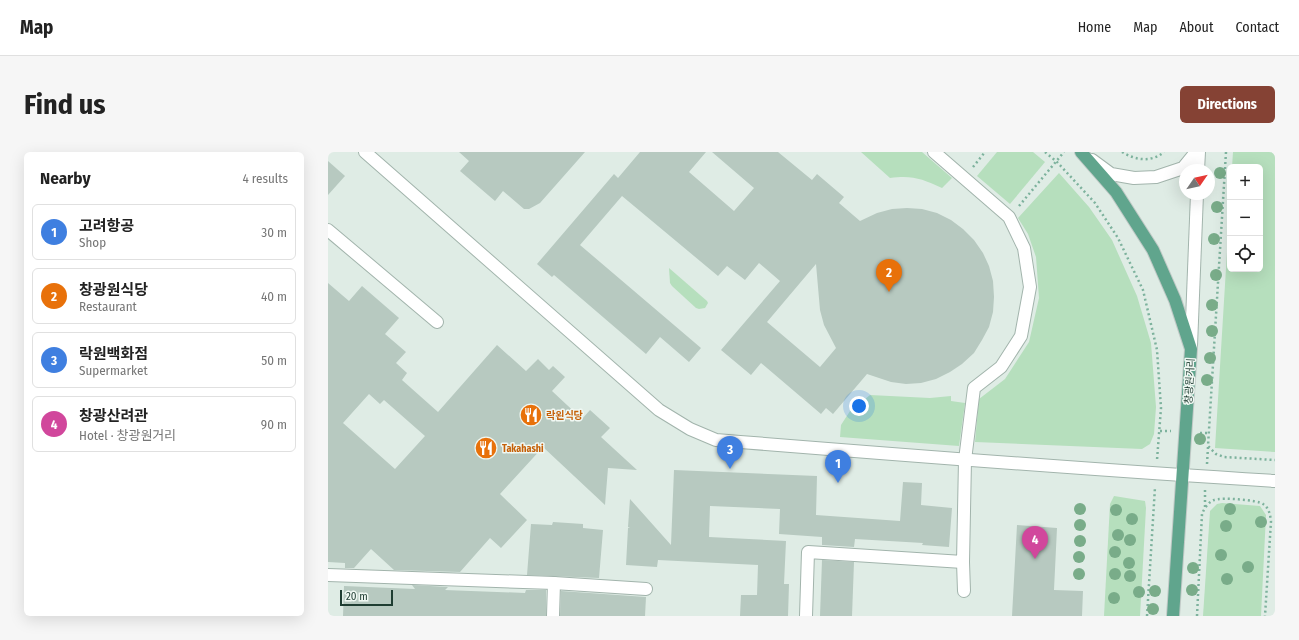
<!DOCTYPE html>
<meta charset="utf-8">
<style>
:root{--surface:#fff;--page:#f6f6f6;--text:#222;--muted:#767676;--line:#e0e0e0;--accent:#854234}
body{margin:0;font-family:"Fira Sans Condensed","Noto Sans KR",sans-serif;background:var(--page);color:var(--text)}
.controls{position:absolute;right:12px;top:12px;display:grid;overflow:hidden;border-radius:6px;box-shadow:0 4px 16px #0002}
.controls button{width:36px;height:36px;display:grid;place-items:center;padding:0;border:0;border-bottom:1px solid var(--line);background:var(--surface);color:var(--text);font:20px sans-serif}
.compass{position:absolute;left:851px;top:12px;width:36px;height:36px;border-radius:50%;background:var(--surface);box-shadow:0 4px 16px #0002;rotate:56deg}
.scale{position:absolute;left:12px;bottom:10px;width:53px;box-sizing:border-box;padding-left:4px;border:2px solid #1f3d32;border-top:0;font-size:11px;line-height:14px;white-space:nowrap;color:#1f3d32;-webkit-text-stroke:3px #f0f8f3;paint-order:stroke}
.you{position:absolute;left:531px;top:254px;width:14px;height:14px;margin:-10px;border:3px solid #fff;border-radius:50%;background:#1a73e8;box-shadow:0 0 0 6px #1a73e833}
.badge{display:grid;place-items:center;width:26px;height:26px;border-radius:50%;background:var(--accent);color:#fff;font-size:13px;font-weight:700}
.pin{position:absolute;translate:-50% -33px;filter:drop-shadow(0 1px 2px #0008)}
.pin::after{content:'';position:absolute;top:21px;width:14px;height:12px;background:inherit;clip-path:polygon(0 0,100% 0,50% 100%)}
.list{margin:0;padding:0;list-style:none}
h2{display:flex;justify-content:space-between;align-items:center;height:52px;margin:0;padding:0 16px;font-size:17px}
h2 small{font-size:13px;font-weight:400;color:var(--muted)}
.list li{display:grid;grid-template-columns:26px 1fr auto;gap:12px;align-items:center;box-sizing:border-box;height:56px;margin:0 8px 8px;padding:0 8px;border:1px solid var(--line);border-radius:6px}
.list b{display:block;font-size:15px;white-space:nowrap}
.list p{margin:0;font-size:13px;white-space:nowrap;color:var(--muted)}
.list em{font-size:13px;font-style:normal;color:var(--muted)}
.icon{flex:none;width:22px;height:22px;fill:none;stroke:currentColor;stroke-width:2;stroke-linecap:round;stroke-linejoin:round}
.map{position:relative;flex:none;width:947px;height:464px;overflow:hidden;border-radius:6px}
header{display:flex;align-items:center;gap:24px;box-sizing:border-box;height:56px;padding:0 20px;background:var(--surface);border-bottom:1px solid var(--line)}
header strong{font-size:19px}
nav{display:flex;gap:22px;margin-inline-start:auto;font-size:14px}
.intro{display:flex;align-items:center;justify-content:space-between;box-sizing:border-box;height:96px;padding:0 24px}
h1{margin:0;font-size:28px}
.button{padding:10px 18px;border-radius:6px;background:var(--accent);color:#fff;font-size:14px;font-weight:700}
main{display:flex;gap:24px;padding:0 24px}
aside{flex:1;background:var(--surface);border-radius:6px;box-shadow:0 4px 16px #0002}
.map>svg:first-child{display:block}
</style>
<header>
<strong>Map</strong>
<nav><a>Home</a><a>Map</a><a>About</a><a>Contact</a></nav>
</header>
<div class="intro"><h1>Find us</h1><a class="button">Directions</a></div>
<main>
<aside>
<h2>Nearby<small>4 results</small></h2>
<ul class="list">
<li><span class="badge" style="background:#3f7fe0">1</span><div><b>고려항공</b><p>Shop</p></div><em>30 m</em></li>
<li><span class="badge" style="background:#e8710a">2</span><div><b>창광원식당</b><p>Restaurant</p></div><em>40 m</em></li>
<li><span class="badge" style="background:#3f7fe0">3</span><div><b>락원백화점</b><p>Supermarket</p></div><em>50 m</em></li>
<li><span class="badge" style="background:#d1479c">4</span><div><b>창광산려관</b><p>Hotel · 창광원거리</p></div><em>90 m</em></li>
</ul>
</aside>
<div class="map">
<svg width="947" height="464" viewBox="0 0 947 464">
<rect width="100%" height="100%" fill="#dfece5"/>
<!-- grass -->
<g fill="#b6dfbd">
<path d="M 533,0 L 594,0 L 624,26 L 614,36 C 594,27 585,23 562,26 Z"/>
<path d="M 669,0 L 705,0 L 717,10 L 682,52 L 649,24 Z"/>
<path d="M 905,0 L 947,0 L 947,300 L 887,296 L 902,51 L 902,117 L 932,117 L 932,15 L 904,15 Z"/>
<path d="M 731,21 L 761,55 L 784,88 L 809,144 L 823,191 L 828,255 L 826,282 L 822,292 L 814,297 L 647,290 L 651,247 L 677,227 L 701,190 L 711,146 L 708,105 L 700,82 L 690,66 Z"/>
<path d="M 341,116 L 379,149 L 380,151 L 377,156 L 371,157 L 368,156 L 344,134 L 342,131 Z"/>
<path d="M 542,243 L 602,246 L 623,244 L 623,249 L 637,251 L 631,294 L 512,285 L 513,273 L 524,256 L 531,252 Z"/>
<path d="M 786,344 L 817,349 L 818,356 L 812,464 L 776,464 L 782,352 Z"/>
<path d="M 894,351 L 932,354 L 938,363 L 933,464 L 875,464 L 882,359 L 889,352 Z"/>
</g>
<!-- building -->
<g fill="#b7c9c0" fill-rule="evenodd">
<path d="M 131,0 L 257,0 L 212,51 L 201,57 L 196,57 L 175,39 L 167,49 L 132,19 L 141,9 Z"/>
<path d="M 312,0 L 378,0 L 361,20 L 406,59 L 426,36 L 384,0 L 450,0 L 484,28 L 489,22 L 516,45 L 511,51 L 532,69 L 549,61 L 564,57 L 579,56 L 594,57 L 609,61 L 623,68 L 635,77 L 646,88 L 655,101 L 661,114 L 665,129 L 666,145 L 665,160 L 661,175 L 654,188 L 646,201 L 634,212 L 622,220 L 608,227 L 593,231 L 578,232 L 563,230 L 539,222 L 505,262 L 498,256 L 493,262 L 433,211 L 423,223 L 393,198 L 452,129 L 431,111 L 417,128 L 399,114 L 390,124 L 294,44 L 252,93 L 373,196 L 361,210 L 332,185 L 318,202 L 226,123 L 224,125 L 209,112 L 286,22 L 290,26 ZM 488,112 L 492,158 L 496,173 L 508,196 L 492,215 L 439,170 Z"/>
<path d="M 0,9 L 17,24 L 0,43 Z"/>
<path d="M 0,131 L 21,149 L 34,134 L 71,166 L 57,182 L 78,200 L 68,211 L 79,221 L 74,228 L 110,260 L 169,193 L 198,219 L 210,207 L 221,218 L 225,214 L 237,225 L 224,239 L 254,267 L 262,258 L 282,276 L 273,285 L 309,318 L 280,316 L 277,353 L 215,295 L 172,342 L 199,368 L 173,396 L 162,386 L 132,420 L 66,418 L 43,397 L 26,416 L 17,416 L 17,411 L 0,410 ZM 41,242 L 52,252 L 56,248 L 97,284 L 67,317 L 15,271 Z"/>
<path d="M 346,318 L 489,324 L 488,363 L 572,369 L 575,330 L 594,331 L 593,353 L 624,356 L 621,395 L 594,393 L 595,391 L 527,387 L 526,395 L 494,393 L 494,385 L 451,382 L 452,357 L 382,354 L 381,385 L 458,389 L 456,432 L 461,432 L 460,464 L 412,464 L 413,443 L 429,443 L 430,413 L 330,408 L 329,415 L 298,413 L 300,376 L 302,376 L 300,375 L 302,347 L 343,393 Z"/>
<path d="M 225,370 L 255,372 L 255,376 L 275,378 L 271,426 L 199,423 L 203,372 L 224,373 Z"/>
<path d="M 689,373 L 729,376 L 726,438 L 755,439 L 754,464 L 684,464 Z"/>
<path d="M 494,408 L 526,410 L 524,464 L 492,464 Z"/>
<path d="M 84,433 L 120,435 L 117,438 L 197,441 L 198,438 L 218,438 L 218,464 L 15,464 L 16,434 L 87,437 Z"/>
<path d="M 233,439 L 318,445 L 317,464 L 232,464 Z"/>
</g>
<g fill="none" stroke-linecap="round" stroke-linejoin="round">
<!-- minor casing -->
<g stroke="#a2b4ac" stroke-width="14">
<g id="minor">
<path d="M 37,0 L 331,258 L 362,277 L 388,288 C 574,303 761,318 947,329"/>
<path d="M 764,8 L 783,22 L 806,26 L 828,25 L 855,16 L 868,0"/>
<path d="M 870,18 L 871,0"/>
<path d="M 0,78 L 109,170"/>
<path d="M 863,194 L 869,42"/>
<path d="M 635,410 L 636,439"/>
<path d="M 0,423 L 226,431 L 318,437"/>
<path d="M 225,464 L 226,431"/>
<path d="M 478,464 L 480,400 L 635,410 L 637,308 L 646,236 L 673,215 L 693,184 L 702,135 L 696,96 L 681,65 L 606,0"/>
</g>
</g>
<!-- major casing -->
<g stroke="#c0c9c6" stroke-width="14">
<path id="major" d="M 753,0 L 788,40 L 825,98 L 847,148 L 863,197 L 845,464"/>
</g>
<!-- path -->
<g stroke="#7db29d" stroke-width="2.5" stroke-dasharray="2 3" stroke-linecap="butt">
<path d="M 717,0 L 729,10 L 767,51 L 790,86 L 815,138 L 829,198 L 833,256 L 829,308"/>
<path d="M 794,0 C 807,8 823,11 836,0"/>
<path d="M 898,0 L 880,294 L 888,302 L 896,305 L 947,308"/>
<path d="M 645,15 L 657,0"/>
<path d="M 691,54 L 736,0"/>
<path d="M 832,279 L 843,279"/>
<path d="M 872,281 L 881,281"/>
<path d="M 879,312 L 880,295"/>
<path d="M 877,355 L 877,338"/>
<path d="M 819,464 L 827,335"/>
<path d="M 869,464 L 874,362 C 876,357 880,350 886,348 C 893,345 930,348 935,352 C 941,356 942,362 943,369 L 937,464"/>
</g>
<!-- minor -->
<use href="#minor" stroke="#fff" stroke-width="12"/>
<!-- major -->
<use href="#major" stroke="#60a58d" stroke-width="12"/>
</g>
<!-- trees -->
<g fill="#79ac89">
<circle cx="892" cy="21" r="6"/>
<circle cx="889" cy="55" r="6"/>
<circle cx="886" cy="87" r="6"/>
<circle cx="888" cy="123" r="6"/>
<circle cx="884" cy="153" r="6"/>
<circle cx="884" cy="179" r="6"/>
<circle cx="882" cy="206" r="6"/>
<circle cx="879" cy="228" r="6"/>
<circle cx="872" cy="287" r="6"/>
<circle cx="752" cy="357" r="6"/>
<circle cx="902" cy="357" r="6"/>
<circle cx="788" cy="358" r="6"/>
<circle cx="804" cy="367" r="6"/>
<circle cx="933" cy="370" r="6"/>
<circle cx="752" cy="373" r="6"/>
<circle cx="898" cy="374" r="6"/>
<circle cx="790" cy="383" r="6"/>
<circle cx="802" cy="388" r="6"/>
<circle cx="752" cy="389" r="6"/>
<circle cx="787" cy="400" r="6"/>
<circle cx="893" cy="403" r="6"/>
<circle cx="751" cy="405" r="6"/>
<circle cx="801" cy="411" r="6"/>
<circle cx="920" cy="415" r="6"/>
<circle cx="865" cy="416" r="6"/>
<circle cx="751" cy="422" r="6"/>
<circle cx="787" cy="422" r="6"/>
<circle cx="802" cy="424" r="6"/>
<circle cx="899" cy="427" r="6"/>
<circle cx="864" cy="438" r="6"/>
<circle cx="827" cy="439" r="6"/>
<circle cx="811" cy="440" r="6"/>
<circle cx="786" cy="446" r="6"/>
<circle cx="825" cy="457" r="6"/>
</g>
<!-- icons -->
<defs>
<g id="restaurant-disc" transform="scale(1.15)"><circle r="9.5" fill="#e8710a" stroke="#f0f8f3"/><path d="M-5-6h1v4h1v-4h1v4h1v-4h1v5L-1.5 .5V6h-2V.5L-5-1ZM5-6V6H3V1.5H1.5Q1.5-4 5-6Z" fill="#fff"/></g>
</defs>
<g fill-rule="evenodd">
<use href="#restaurant-disc" x="203" y="263"/>
<use href="#restaurant-disc" x="158" y="296"/>
</g>
<g text-anchor="middle" stroke-width="3" stroke-linejoin="round" paint-order="stroke">
<!-- street labels -->
<g font-size="10" fill="#1f3d32" stroke="#f0f8f3">
<text transform="translate(861 229) rotate(-87)" y="4">창광원거리</text>
</g>
<!-- food labels -->
<g font-size="10" font-weight="bold" fill="#c56008" stroke="#f0f8f3" text-anchor="start">
<text x="218" y="267">락왼식당</text>
<text x="174" y="300">Takahashi</text>
</g>
</g>
</svg>
<div class="controls">
<button>+</button>
<button>−</button>
<button><svg class="icon" aria-label="locate" viewBox="0 0 24 24"><circle cx="12" cy="12" r="6"/><path d="M12 2v4M12 18v4M2 12h4M18 12h4"/></svg></button>
</div>
<svg class="compass" viewBox="-18 -18 36 36"><path d="M0-13l5 13h-10z" fill="#e53935"/><path d="M0 13l5-13h-10z" fill="#767676"/></svg>
<div class="scale">20 m</div>
<div class="you"></div>
<div class="pin badge" style="left:510px;top:331px;background:#3f7fe0">1</div>
<div class="pin badge" style="left:561px;top:140px;background:#e8710a">2</div>
<div class="pin badge" style="left:402px;top:317px;background:#3f7fe0">3</div>
<div class="pin badge" style="left:707px;top:407px;background:#d1479c">4</div>
</div>
</main>
